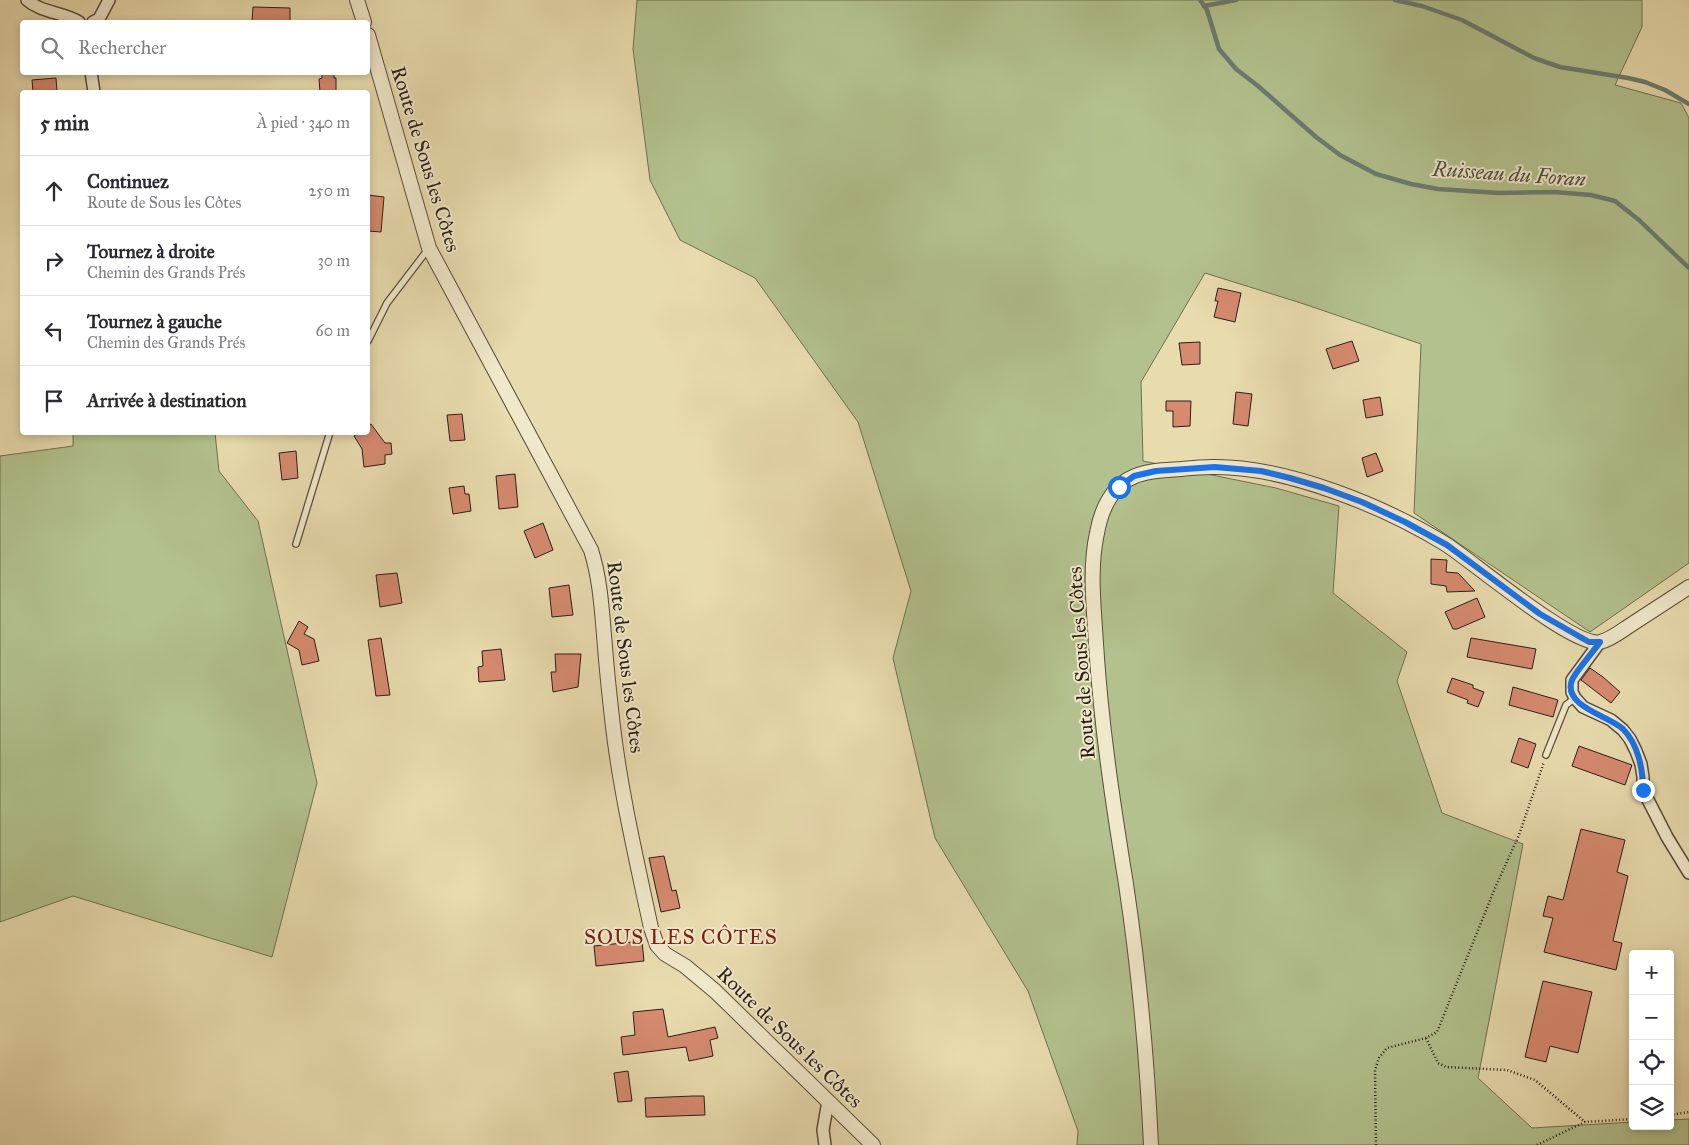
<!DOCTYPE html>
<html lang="fr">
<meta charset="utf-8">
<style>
:root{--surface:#fff;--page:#f2f2f3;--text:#2b2b33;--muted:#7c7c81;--line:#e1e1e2}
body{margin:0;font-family:"IM FELL Great Primer",serif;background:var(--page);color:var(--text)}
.controls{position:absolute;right:15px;bottom:15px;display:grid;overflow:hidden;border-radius:5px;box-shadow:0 2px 8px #0003}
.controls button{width:45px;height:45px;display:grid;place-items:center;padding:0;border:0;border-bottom:1px solid var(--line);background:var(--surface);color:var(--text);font:25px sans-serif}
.stop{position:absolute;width:15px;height:15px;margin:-11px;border:4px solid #1a73e8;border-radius:50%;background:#fff}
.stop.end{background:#1a73e8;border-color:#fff;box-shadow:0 1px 5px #0008}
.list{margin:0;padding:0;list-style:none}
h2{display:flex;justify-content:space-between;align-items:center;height:65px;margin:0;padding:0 20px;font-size:21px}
h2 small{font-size:16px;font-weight:400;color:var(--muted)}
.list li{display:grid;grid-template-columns:32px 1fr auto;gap:15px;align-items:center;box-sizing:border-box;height:70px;padding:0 20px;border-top:1px solid var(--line)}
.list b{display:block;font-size:19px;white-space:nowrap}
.list p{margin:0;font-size:16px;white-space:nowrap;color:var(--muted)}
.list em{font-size:16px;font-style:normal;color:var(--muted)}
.icon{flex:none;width:28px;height:28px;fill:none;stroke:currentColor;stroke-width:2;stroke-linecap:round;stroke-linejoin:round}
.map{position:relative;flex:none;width:1689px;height:1145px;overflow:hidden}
.search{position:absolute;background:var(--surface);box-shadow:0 2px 8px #0003;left:20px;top:20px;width:350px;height:55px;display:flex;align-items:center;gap:12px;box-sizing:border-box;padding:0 18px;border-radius:5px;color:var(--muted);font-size:19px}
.panel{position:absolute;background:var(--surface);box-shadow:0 2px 8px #0003;left:20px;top:90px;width:350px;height:345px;border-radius:5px}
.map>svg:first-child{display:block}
</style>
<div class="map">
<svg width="1689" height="1145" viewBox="0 0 1689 1145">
<rect width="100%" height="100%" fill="#e8dbae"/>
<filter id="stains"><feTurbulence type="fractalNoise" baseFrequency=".004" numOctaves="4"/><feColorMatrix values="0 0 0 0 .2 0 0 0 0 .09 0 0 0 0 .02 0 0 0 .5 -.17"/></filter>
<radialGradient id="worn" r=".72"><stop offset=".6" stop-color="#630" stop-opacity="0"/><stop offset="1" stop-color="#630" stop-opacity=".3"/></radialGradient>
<!-- green -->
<g fill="#b2c18d" stroke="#6e7052">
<path d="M 637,0 L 1642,0 L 1642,27 L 1615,85 L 1681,103 L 1689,118 L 1689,563 L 1590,632 L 1414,513 L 1421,344 L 1301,303 L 1205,273 L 1141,382 L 1143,461 L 1276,488 L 1339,506 L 1333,593 L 1407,652 L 1397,681 L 1442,813 L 1523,844 L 1478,1078 L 1532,1128 L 1633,1122 L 1633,1126 L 1670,1126 L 1670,1120 L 1689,1119 L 1689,1145 L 1077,1145 L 1078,1131 L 1028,991 L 935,838 L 893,658 L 911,591 L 858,422 L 755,278 L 680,240 L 650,180 L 633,49 Z"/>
<path d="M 73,433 L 215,433 L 219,471 L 258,521 L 317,783 L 272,957 L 73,896 L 0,922 L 0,456 L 73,446 Z"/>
</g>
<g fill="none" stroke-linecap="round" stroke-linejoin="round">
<!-- stream -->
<g stroke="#6b7c71" stroke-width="4.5">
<path d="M 1200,0 L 1207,10 L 1219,49 L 1236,69 L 1258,86 L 1316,137 L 1340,155 L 1376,174 L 1411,184 L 1438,189 L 1498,193 L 1554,192 L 1591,195 L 1615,201 L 1639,220 L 1689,268"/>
<path d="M 1395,0 L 1422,6 L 1462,20 L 1534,58 L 1560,67 L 1628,78 L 1645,82 L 1665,90 L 1689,104"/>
<path d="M 1204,6 L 1236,0"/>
</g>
</g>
<!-- building -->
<g fill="#d68a70" stroke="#2a1e16">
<path d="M 253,7 L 290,8 L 290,22 L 252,22 Z"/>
<path d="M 334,72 L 334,78 L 336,78 L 336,91 L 334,92 L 320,92 L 319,79 L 322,78 L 322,73 Z"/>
<path d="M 56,78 L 57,92 L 33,92 L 32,80 Z"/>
<path d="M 368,195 L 384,197 L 381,232 L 368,231 Z"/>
<path d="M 1218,288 L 1241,293 L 1235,322 L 1214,317 L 1218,301 L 1215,301 Z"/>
<path d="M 1352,341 L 1359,361 L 1333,369 L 1326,349 Z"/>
<path d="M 1200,342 L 1200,364 L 1182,365 L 1179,343 Z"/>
<path d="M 1236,392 L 1252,394 L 1248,426 L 1233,424 Z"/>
<path d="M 1380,397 L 1383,415 L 1366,418 L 1363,400 Z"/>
<path d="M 1166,401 L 1191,401 L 1190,426 L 1173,427 L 1173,411 L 1166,411 Z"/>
<path d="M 462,414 L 465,440 L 450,441 L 447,415 Z"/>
<path d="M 371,424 L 385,443 L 391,443 L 392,454 L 385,455 L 385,464 L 364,467 L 362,449 L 354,436 L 359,432 L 368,432 L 368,426 Z"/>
<path d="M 296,451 L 298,478 L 282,480 L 279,453 Z"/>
<path d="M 1376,453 L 1383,471 L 1367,477 L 1362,458 Z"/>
<path d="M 515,474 L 518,507 L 499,509 L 496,476 Z"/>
<path d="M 464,486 L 465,494 L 469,494 L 471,511 L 453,514 L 449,488 Z"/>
<path d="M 543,523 L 553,550 L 535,558 L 524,531 Z"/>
<path d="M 1431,559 L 1447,560 L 1446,572 L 1458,573 L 1475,591 L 1447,592 L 1446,586 L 1431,584 Z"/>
<path d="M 397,573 L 402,603 L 380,607 L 376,575 Z"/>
<path d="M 569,585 L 573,615 L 552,617 L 549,588 Z"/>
<path d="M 1477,598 L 1485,617 L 1457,629 L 1453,629 L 1445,612 Z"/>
<path d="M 299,621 L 308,627 L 304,634 L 314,639 L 319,661 L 302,665 L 299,650 L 287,643 Z"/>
<path d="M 381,638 L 390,695 L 376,696 L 368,640 Z"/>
<path d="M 1471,638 L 1536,649 L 1532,669 L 1467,657 Z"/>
<path d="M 501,649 L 505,680 L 479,682 L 478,667 L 483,666 L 482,651 Z"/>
<path d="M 555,654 L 581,654 L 578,687 L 553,692 L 551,672 L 556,672 Z"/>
<path d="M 1590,668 L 1603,677 L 1620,692 L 1611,703 L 1581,680 Z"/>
<path d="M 1452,678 L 1473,685 L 1473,688 L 1484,692 L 1478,707 L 1467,703 L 1468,700 L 1447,692 Z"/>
<path d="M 1513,687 L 1558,700 L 1553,717 L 1509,705 Z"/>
<path d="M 1519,738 L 1536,744 L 1528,768 L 1511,762 Z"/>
<path d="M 1579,746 L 1632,765 L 1625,785 L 1572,766 Z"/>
<path d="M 1581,829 L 1625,840 L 1617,872 L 1628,876 L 1613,941 L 1622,943 L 1616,970 L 1544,952 L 1553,918 L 1543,916 L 1548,896 L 1563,900 Z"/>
<path d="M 664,856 L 672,891 L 676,890 L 680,908 L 661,912 L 649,858 Z"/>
<path d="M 642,941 L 644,961 L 596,966 L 594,946 Z"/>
<path d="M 1543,981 L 1592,992 L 1578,1053 L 1550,1046 L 1546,1062 L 1525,1057 Z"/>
<path d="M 663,1009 L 668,1037 L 715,1027 L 718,1038 L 710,1040 L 713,1056 L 689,1061 L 686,1047 L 623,1055 L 621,1037 L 635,1035 L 633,1012 Z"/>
<path d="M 628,1071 L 632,1101 L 618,1102 L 614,1073 Z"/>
<path d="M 693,1096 L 704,1096 L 705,1115 L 646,1117 L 645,1098 Z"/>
</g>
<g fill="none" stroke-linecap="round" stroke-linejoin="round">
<!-- service casing -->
<g stroke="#5a4d3c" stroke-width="8">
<g id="service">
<path d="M 368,341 L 387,303 L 429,248"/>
<path d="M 296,544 L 330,432"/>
<path d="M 1546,755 L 1566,705 L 1575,698"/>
</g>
</g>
<!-- minor casing -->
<g stroke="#5a4d3c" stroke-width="14">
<g id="minor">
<path d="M 27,0 C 42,13 63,12 79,22"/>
<path d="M 93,22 L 99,19 L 109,0"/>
<path d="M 91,72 L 94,92"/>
<path d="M 1600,642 L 1572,680 L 1572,692 L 1575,698 L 1583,707 L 1611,720 L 1623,730 L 1630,739 L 1636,751 L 1641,764 L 1643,777 L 1643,790 L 1667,837 L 1689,873"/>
<path d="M 825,1145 L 823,1130 L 828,1101"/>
</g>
</g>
<!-- tertiary casing -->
<g stroke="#5a4d3c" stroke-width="16">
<g id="tertiary">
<path d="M 357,0 L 364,22"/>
<path d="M 368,35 L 429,248 L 591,550 C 601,582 602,614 605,647 C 607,674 610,700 613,727 C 621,794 637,862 651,928 L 657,945 L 665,954 L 685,966 L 715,991 L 873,1145"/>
<path d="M 1151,1145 C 1147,1057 1139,971 1126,884 C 1113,804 1101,725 1096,644 C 1094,608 1089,569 1097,533 C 1101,510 1112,485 1135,476 C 1149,470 1166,470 1181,469 C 1191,468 1203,467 1213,467 C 1286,466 1386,507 1447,545 C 1473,562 1575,648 1600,642 C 1610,640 1620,632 1629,626 C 1649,613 1669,600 1689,587"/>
</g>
</g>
<!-- path -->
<g stroke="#2a1e16" stroke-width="2.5" stroke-dasharray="1 2.5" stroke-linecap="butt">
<path d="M 1426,1038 L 1438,1063 L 1446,1067 L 1507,1070 L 1535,1080 L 1585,1122"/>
<path d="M 1670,1115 L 1689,1112"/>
<path d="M 1376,1145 L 1375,1070 L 1379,1058 L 1387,1048 L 1426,1038 L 1437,1032 L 1495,888 L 1519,835 L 1544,762"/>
<path d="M 1537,1145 L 1585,1122 L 1633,1119"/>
</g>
<!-- service -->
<use href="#service" stroke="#f0e8ca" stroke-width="5.5"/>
<!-- minor -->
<use href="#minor" stroke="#f0e8ca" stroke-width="11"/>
<!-- tertiary -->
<use href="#tertiary" stroke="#f0e8ca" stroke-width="14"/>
</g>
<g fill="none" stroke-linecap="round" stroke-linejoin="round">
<!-- route -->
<path stroke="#1a73e8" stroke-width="6" d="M 1119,487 L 1134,476 L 1156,471 L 1215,467 L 1261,471 L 1290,478 L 1324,488 L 1362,502 L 1405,522 L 1447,545 L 1540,614 L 1589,642 L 1600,642 C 1594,651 1576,671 1572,680 C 1562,706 1609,716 1623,729 C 1638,744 1643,769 1643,790"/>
</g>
<g text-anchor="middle" stroke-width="4" stroke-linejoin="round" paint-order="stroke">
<!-- street labels -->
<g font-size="20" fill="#2a1e16" stroke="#f0e8ca">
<text transform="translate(426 159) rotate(73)" y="7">Route de Sous les Côtes</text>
<text transform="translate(626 657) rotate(83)" y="7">Route de Sous les Côtes</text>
<text transform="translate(1081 663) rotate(-94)" y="7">Route de Sous les Côtes</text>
<text transform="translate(790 1037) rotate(44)" y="7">Route de Sous les Côtes</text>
</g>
<!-- water labels -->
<g font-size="21" font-style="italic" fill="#4b4d43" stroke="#f0e8ca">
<text transform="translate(1509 174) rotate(4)" y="7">Ruisseau du Foran</text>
</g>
<!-- neighbourhood labels -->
<g font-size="21" letter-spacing="1" fill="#7a1f14" stroke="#f0e8ca">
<text x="681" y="944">SOUS LES CÔTES</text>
</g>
</g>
<rect width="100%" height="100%" filter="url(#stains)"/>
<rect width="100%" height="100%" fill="url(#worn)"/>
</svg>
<div class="controls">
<button>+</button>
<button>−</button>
<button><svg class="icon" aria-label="locate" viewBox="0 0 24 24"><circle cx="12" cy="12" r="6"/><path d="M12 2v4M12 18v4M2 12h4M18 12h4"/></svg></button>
<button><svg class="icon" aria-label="layers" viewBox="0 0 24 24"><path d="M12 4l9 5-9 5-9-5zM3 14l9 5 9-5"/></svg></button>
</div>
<div class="stop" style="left:1119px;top:487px"></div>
<div class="stop end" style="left:1643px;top:790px"></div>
<div class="search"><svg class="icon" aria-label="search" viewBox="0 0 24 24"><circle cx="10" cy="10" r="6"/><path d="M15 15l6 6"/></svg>Rechercher</div>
<section class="panel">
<h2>5 min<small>À pied · 340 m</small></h2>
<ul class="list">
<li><svg class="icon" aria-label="ahead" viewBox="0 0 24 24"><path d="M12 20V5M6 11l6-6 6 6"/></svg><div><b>Continuez</b><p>Route de Sous les Côtes</p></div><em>250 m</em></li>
<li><svg class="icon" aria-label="right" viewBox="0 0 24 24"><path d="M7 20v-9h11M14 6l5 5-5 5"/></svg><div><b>Tournez à droite</b><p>Chemin des Grands Prés</p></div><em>30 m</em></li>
<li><svg class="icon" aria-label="left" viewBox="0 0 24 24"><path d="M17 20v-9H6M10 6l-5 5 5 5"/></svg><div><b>Tournez à gauche</b><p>Chemin des Grands Prés</p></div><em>60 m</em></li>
<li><svg class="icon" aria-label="arrive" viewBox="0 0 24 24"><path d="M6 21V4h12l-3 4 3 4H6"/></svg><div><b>Arrivée à destination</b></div></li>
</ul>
</section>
</div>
